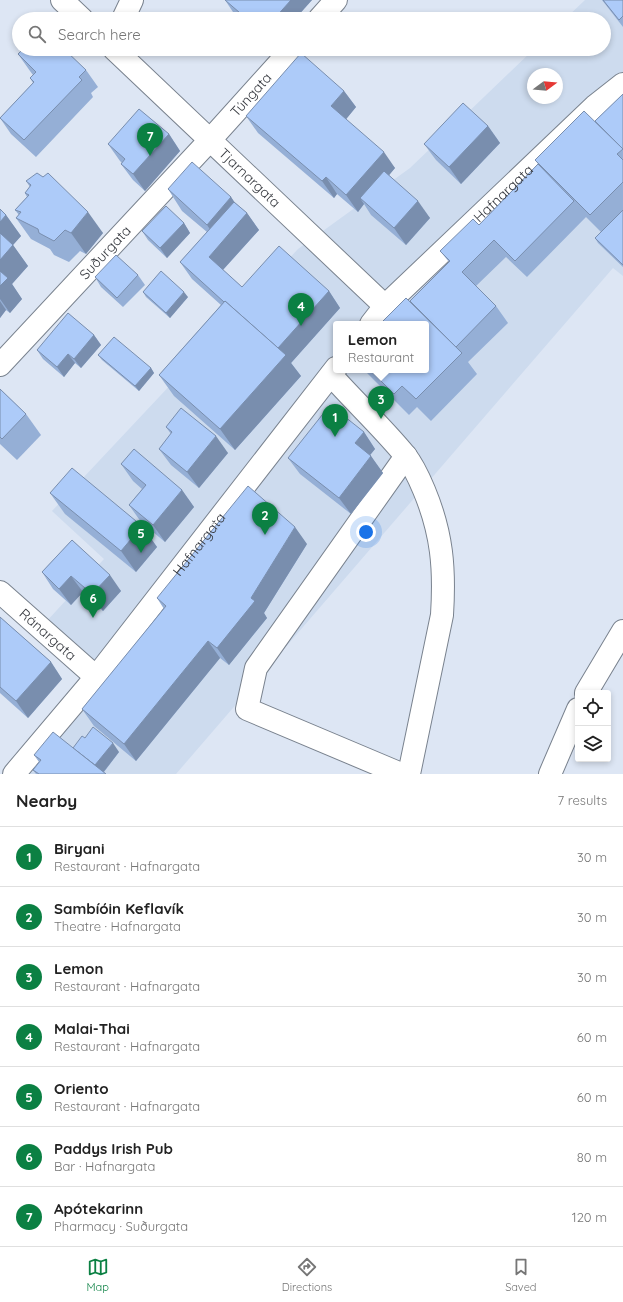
<!DOCTYPE html>
<meta charset="utf-8">
<style>
:root{--surface:#fff;--page:#f6f6f6;--text:#222;--muted:#767676;--line:#e0e0e0;--accent:#0b8043}
body{margin:0;font-family:Quicksand,sans-serif;background:var(--page);color:var(--text)}
.controls{position:absolute;right:12px;bottom:12px;display:grid;overflow:hidden;border-radius:4px;box-shadow:0 2px 6px #0003}
.controls button{width:36px;height:36px;display:grid;place-items:center;padding:0;border:0;border-bottom:1px solid var(--line);background:var(--surface);color:var(--text);font:20px sans-serif}
.compass{position:absolute;left:527px;top:68px;width:36px;height:36px;border-radius:50%;background:var(--surface);box-shadow:0 2px 6px #0003;rotate:74deg}
.you{position:absolute;left:366px;top:532px;width:14px;height:14px;margin:-10px;border:3px solid #fff;border-radius:50%;background:#1a73e8;box-shadow:0 0 0 6px #1a73e833}
.badge{display:grid;place-items:center;width:26px;height:26px;border-radius:50%;background:var(--accent);color:#fff;font-size:13px;font-weight:700}
.pin{position:absolute;translate:-50% -33px;filter:drop-shadow(0 1px 2px #0008)}
.pin::after{content:'';position:absolute;top:21px;width:14px;height:12px;background:inherit;clip-path:polygon(0 0,100% 0,50% 100%)}
.popup{position:absolute;left:333px;top:321px;width:96px;height:52px;box-sizing:border-box;display:grid;place-content:center;border-radius:4px;background:var(--surface);filter:drop-shadow(0 1px 3px #0005);font-size:13px;white-space:nowrap;color:var(--muted)}
.popup b{font-size:15px;color:var(--text)}
.popup::after{content:'';position:absolute;left:50%;top:100%;margin-left:-8px;border:8px solid transparent;border-top-color:var(--surface)}
.list{margin:0;padding:0;list-style:none}
h2{display:flex;justify-content:space-between;align-items:center;height:52px;margin:0;padding:0 16px;font-size:17px}
h2 small{font-size:13px;font-weight:400;color:var(--muted)}
.list li{display:grid;grid-template-columns:26px 1fr auto;gap:12px;align-items:center;box-sizing:border-box;height:60px;padding:0 16px;border-top:1px solid var(--line)}
.list b{display:block;font-size:15px;white-space:nowrap}
.list p{margin:0;font-size:13px;white-space:nowrap;color:var(--muted)}
.list em{font-size:13px;font-style:normal;color:var(--muted)}
.icon{flex:none;width:22px;height:22px;fill:none;stroke:currentColor;stroke-width:2;stroke-linecap:round;stroke-linejoin:round}
.map{position:relative;flex:none;width:623px;height:774px;overflow:hidden}
.search{position:absolute;background:var(--surface);box-shadow:0 2px 6px #0003;left:12px;right:12px;top:12px;height:44px;display:flex;align-items:center;gap:10px;box-sizing:border-box;padding:0 14px;border-radius:22px;color:var(--muted);font-size:15px}
.sheet{height:472px;background:var(--surface)}
nav{display:flex;justify-content:space-around;align-items:center;box-sizing:border-box;height:56px;border-top:1px solid var(--line);background:var(--surface);font-size:11px;color:var(--muted)}
nav a{display:grid;justify-items:center;gap:2px}
nav .on{color:var(--accent)}
.map>svg:first-child{display:block}
</style>
<div class="map">
<svg width="623" height="774" viewBox="0 0 623 774">
<rect width="100%" height="100%" fill="#dde6f4"/>
<!-- built -->
<path fill="#cddbee" fill-rule="evenodd" d="M 585,0 L 623,0 L 623,276 L 613,268 L 176,774 L 6,774 L 83,681 L 33,636 L 104,559 L 52,511 L 298,249 L 410,168 L 534,49 L 604,49 L 604,19 L 565,19 ZM 533,74 L 557,74 L 557,98 L 533,98 ZM 336,324 L 426,324 L 426,370 L 336,370 Z"/>
<g fill="none" stroke-linecap="round" stroke-linejoin="round">
<!-- minor casing -->
<g stroke="#79828e" stroke-width="24">
<g id="minor">
<path d="M 62,0 L 82,19"/>
<path d="M 123,19 L 132,0"/>
<path d="M 319,19 L 336,0"/>
<path id="s1" d="M 114,49 L 385,306"/>
<path id="s2" d="M 371,324 L 385,306 L 595,106 L 623,84"/>
<path id="s3" d="M 0,365 L 210,140 L 292,49"/>
<path d="M 331,375 C 355,402 382,427 405,455 C 413,465 419,478 424,490 C 442,533 445,568 442,615 L 409,774"/>
<path id="s4" d="M 0,592 L 96,677"/>
<path d="M 586,693 L 623,631"/>
<path id="s5" d="M 14,774 L 96,677 L 336,368"/>
<path d="M 401,774 L 247,709 L 256,668 L 406,456"/>
<path d="M 550,774 L 578,709"/>
</g>
</g>
<!-- minor -->
<use href="#minor" stroke="#fff" stroke-width="22"/>
</g>
<!-- wall -->
<g fill="#95afd6">
<path d="M 225,0 L 312,0 L 295,19 L 241,19 L 233,12 Z"/>
<path d="M 602,0 L 623,0 L 623,27 Z"/>
<path d="M 18,54 L 86,70 L 98,87 L 91,93 L 93,97 L 36,157 L 11,134 L 0,118 L 33,83 L 30,78 L 33,75 L 30,71 Z"/>
<path d="M 344,91 L 356,107 L 346,119 L 395,168 L 389,175 L 430,218 L 406,245 L 371,215 L 364,204 L 358,212 L 337,194 L 334,198 L 258,133 L 246,116 Z"/>
<path d="M 623,94 L 623,267 L 598,243 L 595,238 L 601,232 L 585,216 L 586,217 L 527,277 L 506,257 L 476,286 L 496,306 L 508,323 L 468,362 L 477,374 L 431,421 L 417,407 L 409,415 L 367,373 L 365,370 L 426,370 L 449,262 L 440,251 L 479,225 L 538,164 L 535,160 L 595,121 Z"/>
<path d="M 488,126 L 500,143 L 461,184 L 436,160 L 424,144 Z"/>
<path d="M 169,134 L 180,151 L 145,191 L 133,180 L 121,164 L 122,163 L 120,161 L 108,144 Z"/>
<path d="M 26,181 L 103,233 L 86,254 L 80,251 L 69,262 L 54,255 L 50,249 L 31,239 L 16,218 L 19,215 L 15,210 L 27,197 L 25,193 L 30,187 Z"/>
<path d="M 168,189 L 231,197 L 234,202 L 247,213 L 259,230 L 223,270 L 242,287 L 329,291 L 340,308 L 291,363 L 301,376 L 235,450 L 174,396 L 159,375 L 221,305 L 192,279 L 180,262 L 207,232 L 182,211 Z"/>
<path d="M 0,209 L 6,215 L 21,236 L 13,245 L 28,266 L 12,284 L 22,299 L 10,313 L 6,310 L 0,318 Z"/>
<path d="M 184,223 L 190,233 L 167,258 L 148,240 L 142,231 Z"/>
<path d="M 138,275 L 145,285 L 123,307 L 101,287 L 95,277 Z"/>
<path d="M 143,292 L 188,297 L 170,318 L 146,297 Z"/>
<path d="M 94,335 L 101,345 L 81,368 L 75,363 L 64,377 L 43,359 L 37,350 Z"/>
<path d="M 98,355 L 151,368 L 154,373 L 139,391 L 102,360 Z"/>
<path d="M 0,389 L 26,414 L 41,435 L 17,460 L 0,444 Z"/>
<path d="M 166,427 L 228,453 L 199,488 L 171,465 L 159,449 L 171,434 Z"/>
<path d="M 364,432 L 375,449 L 370,455 L 383,473 L 351,514 L 300,474 L 288,458 Z"/>
<path d="M 121,464 L 182,490 L 194,507 L 165,542 L 141,522 L 129,505 L 142,489 L 133,481 Z"/>
<path d="M 50,493 L 142,526 L 157,547 L 136,572 L 65,514 Z"/>
<path d="M 72,540 L 121,591 L 103,611 L 83,592 L 71,605 L 53,589 L 42,572 Z"/>
<path d="M 307,544 L 264,613 L 267,618 L 229,665 L 220,658 L 136,761 L 94,726 L 82,709 L 164,609 L 157,598 Z"/>
<path d="M 0,617 L 51,662 L 62,679 L 28,718 L 0,693 Z"/>
<path d="M 85,738 L 119,752 L 104,772 L 106,774 L 36,774 L 33,770 L 39,762 L 34,755 L 73,748 Z"/>
</g>
<!-- shaded-wall -->
<g fill="#798eae">
<path d="M 291,0 L 312,0 L 295,19 L 274,19 Z"/>
<path d="M 344,91 L 356,107 L 343,123 L 331,106 Z"/>
<path d="M 488,126 L 500,143 L 461,184 L 449,167 Z"/>
<path d="M 169,134 L 180,151 L 145,191 L 133,174 Z"/>
<path d="M 384,152 L 395,168 L 366,203 L 360,198 L 364,204 L 358,212 L 346,195 Z"/>
<path d="M 326,177 L 337,194 L 334,198 L 322,181 Z"/>
<path d="M 231,197 L 244,216 L 247,213 L 259,230 L 220,273 L 209,257 L 220,244 L 207,225 Z"/>
<path d="M 418,201 L 430,218 L 406,245 L 394,228 Z"/>
<path d="M 88,212 L 103,233 L 86,254 L 71,233 Z"/>
<path d="M 6,215 L 21,236 L 13,245 L 28,266 L 12,284 L 22,299 L 10,313 L 0,299 L 0,222 Z"/>
<path d="M 184,223 L 190,233 L 167,258 L 160,248 Z"/>
<path d="M 329,291 L 340,308 L 291,363 L 301,376 L 235,450 L 220,429 L 277,349 Z"/>
<path d="M 184,292 L 188,297 L 170,318 L 166,313 Z"/>
<path d="M 0,301 L 6,310 L 0,318 Z"/>
<path d="M 94,335 L 101,345 L 81,368 L 74,359 Z"/>
<path d="M 68,354 L 75,363 L 64,377 L 57,367 Z"/>
<path d="M 151,368 L 154,373 L 139,391 L 135,386 Z"/>
<path d="M 364,432 L 375,449 L 366,460 L 355,443 Z"/>
<path d="M 216,436 L 228,453 L 199,488 L 187,472 Z"/>
<path d="M 371,456 L 383,473 L 351,514 L 339,498 Z"/>
<path d="M 182,490 L 194,507 L 165,542 L 153,525 Z"/>
<path d="M 142,526 L 157,547 L 136,572 L 121,551 Z"/>
<path d="M 295,527 L 307,544 L 264,613 L 267,618 L 229,665 L 217,648 L 251,598 Z"/>
<path d="M 110,575 L 121,591 L 103,611 L 92,594 Z"/>
<path d="M 71,576 L 83,592 L 71,605 L 59,589 Z"/>
<path d="M 208,641 L 220,658 L 136,761 L 124,744 Z"/>
<path d="M 51,662 L 62,679 L 28,718 L 16,701 Z"/>
<path d="M 113,743 L 119,752 L 102,774 L 93,767 Z"/>
</g>
<!-- building -->
<g fill="#adcbf9" stroke="#798eae">
<path d="M 225,0 L 291,0 L 274,19 L 247,19 Z"/>
<path d="M 603,0 L 623,0 L 623,16 L 619,20 Z"/>
<path d="M 23,49 L 64,49 L 86,70 L 79,77 L 82,80 L 24,140 L 0,118 L 34,82 L 30,78 L 36,72 L 18,54 Z"/>
<path d="M 301,53 L 344,91 L 331,106 L 384,152 L 346,195 L 326,177 L 322,181 L 246,116 Z"/>
<path d="M 623,94 L 623,149 L 595,121 Z"/>
<path d="M 463,103 L 488,126 L 449,167 L 424,144 Z"/>
<path d="M 139,109 L 169,134 L 133,174 L 121,164 L 125,159 L 108,144 Z"/>
<path d="M 584,111 L 623,149 L 617,154 L 623,160 L 623,182 L 590,215 L 535,160 Z"/>
<path d="M 192,162 L 231,197 L 207,225 L 168,189 Z"/>
<path d="M 538,164 L 574,201 L 515,261 L 494,240 L 462,272 L 496,306 L 456,347 L 410,301 L 450,261 L 440,251 L 473,219 L 479,225 Z"/>
<path d="M 384,171 L 418,201 L 394,228 L 360,198 Z"/>
<path d="M 37,173 L 43,177 L 48,173 L 88,212 L 71,233 L 65,230 L 54,241 L 39,233 L 38,229 L 16,218 L 21,212 L 15,210 L 29,195 L 25,193 L 31,185 L 26,181 Z"/>
<path d="M 234,202 L 247,213 L 209,257 L 242,287 L 279,246 L 329,291 L 278,348 L 225,301 L 224,302 L 180,262 Z"/>
<path d="M 166,206 L 184,223 L 160,248 L 142,231 Z"/>
<path d="M 0,209 L 6,215 L 0,222 Z"/>
<path d="M 623,210 L 623,265 L 595,238 Z"/>
<path d="M 0,233 L 13,245 L 0,260 Z"/>
<path d="M 116,255 L 138,275 L 117,298 L 95,277 Z"/>
<path d="M 0,271 L 8,278 L 0,286 Z"/>
<path d="M 161,271 L 184,292 L 166,313 L 143,292 Z"/>
<path d="M 406,298 L 462,353 L 416,399 L 402,386 L 394,394 L 370,370 L 426,370 L 426,324 L 380,324 Z"/>
<path d="M 225,301 L 286,355 L 220,429 L 159,375 Z"/>
<path d="M 68,313 L 94,335 L 74,359 L 68,354 L 57,367 L 37,350 Z"/>
<path d="M 114,337 L 151,368 L 135,386 L 98,355 Z"/>
<path d="M 0,389 L 26,414 L 2,439 L 0,437 Z"/>
<path d="M 330,405 L 364,432 L 355,443 L 371,456 L 339,498 L 288,458 Z"/>
<path d="M 181,408 L 216,436 L 187,472 L 159,449 L 172,432 L 166,427 Z"/>
<path d="M 134,449 L 182,490 L 153,525 L 129,505 L 146,485 L 121,464 Z"/>
<path d="M 72,468 L 142,526 L 121,551 L 50,493 Z"/>
<path d="M 248,486 L 295,527 L 251,598 L 255,601 L 217,648 L 208,641 L 124,744 L 82,709 L 166,606 L 157,598 Z"/>
<path d="M 72,540 L 110,575 L 92,594 L 71,576 L 59,589 L 42,572 Z"/>
<path d="M 0,617 L 51,662 L 16,701 L 0,687 Z"/>
<path d="M 93,727 L 113,743 L 95,765 L 73,748 L 82,736 L 85,738 Z"/>
<path d="M 53,732 L 106,774 L 39,774 L 33,770 L 41,760 L 34,755 Z"/>
</g>
<g text-anchor="middle" stroke-width="4" stroke-linejoin="round" paint-order="stroke">
<!-- street labels -->
<g font-size="14" fill="#36393f" stroke="#dde6f4">
<text dy="5" stroke="none"><textPath href="#s3" startOffset="369">Túngata</textPath></text>
<text dy="5" stroke="none"><textPath href="#s1" startOffset="187">Tjarnargata</textPath></text>
<text dy="5" stroke="none"><textPath href="#s2" startOffset="186">Hafnargata</textPath></text>
<text dy="5" stroke="none"><textPath href="#s3" startOffset="154">Suðurgata</textPath></text>
<text dy="5" stroke="none"><textPath href="#s5" startOffset="295">Hafnargata</textPath></text>
<text dy="5" stroke="none"><textPath href="#s4" startOffset="64">Ránargata</textPath></text>
</g>
</g>
</svg>
<div class="controls">
<button><svg class="icon" aria-label="locate" viewBox="0 0 24 24"><circle cx="12" cy="12" r="6"/><path d="M12 2v4M12 18v4M2 12h4M18 12h4"/></svg></button>
<button><svg class="icon" aria-label="layers" viewBox="0 0 24 24"><path d="M12 4l9 5-9 5-9-5zM3 14l9 5 9-5"/></svg></button>
</div>
<svg class="compass" viewBox="-18 -18 36 36"><path d="M0-13l5 13h-10z" fill="#e53935"/><path d="M0 13l5-13h-10z" fill="#767676"/></svg>
<div class="you"></div>
<div class="pin badge" style="left:335px;top:437px">1</div>
<div class="pin badge" style="left:265px;top:535px">2</div>
<div class="pin badge" style="left:381px;top:419px">3</div>
<div class="popup"><b>Lemon</b>Restaurant</div>
<div class="pin badge" style="left:301px;top:326px">4</div>
<div class="pin badge" style="left:141px;top:553px">5</div>
<div class="pin badge" style="left:93px;top:618px">6</div>
<div class="pin badge" style="left:150px;top:156px">7</div>
<div class="search"><svg class="icon" aria-label="search" viewBox="0 0 24 24"><circle cx="10" cy="10" r="6"/><path d="M15 15l6 6"/></svg>Search here</div>
</div>
<section class="sheet">
<h2>Nearby<small>7 results</small></h2>
<ul class="list">
<li><span class="badge">1</span><div><b>Biryani</b><p>Restaurant · Hafnargata</p></div><em>30 m</em></li>
<li><span class="badge">2</span><div><b>Sambíóin Keflavík</b><p>Theatre · Hafnargata</p></div><em>30 m</em></li>
<li><span class="badge">3</span><div><b>Lemon</b><p>Restaurant · Hafnargata</p></div><em>30 m</em></li>
<li><span class="badge">4</span><div><b>Malai-Thai</b><p>Restaurant · Hafnargata</p></div><em>60 m</em></li>
<li><span class="badge">5</span><div><b>Oriento</b><p>Restaurant · Hafnargata</p></div><em>60 m</em></li>
<li><span class="badge">6</span><div><b>Paddys Irish Pub</b><p>Bar · Hafnargata</p></div><em>80 m</em></li>
<li><span class="badge">7</span><div><b>Apótekarinn</b><p>Pharmacy · Suðurgata</p></div><em>120 m</em></li>
</ul>
</section>
<nav>
<a class="on"><svg class="icon" aria-label="map" viewBox="0 0 24 24"><path d="M3 6l6-2 6 2 6-2v14l-6 2-6-2-6 2zM9 4v14M15 6v14"/></svg>Map</a>
<a><svg class="icon" aria-label="directions" viewBox="0 0 24 24"><path d="M12 3l9 9-9 9-9-9zM9 14v-3h6M13 9l2 2-2 2"/></svg>Directions</a>
<a><svg class="icon" aria-label="saved" viewBox="0 0 24 24"><path d="M7 4h10v16l-5-4-5 4z"/></svg>Saved</a>
</nav>
